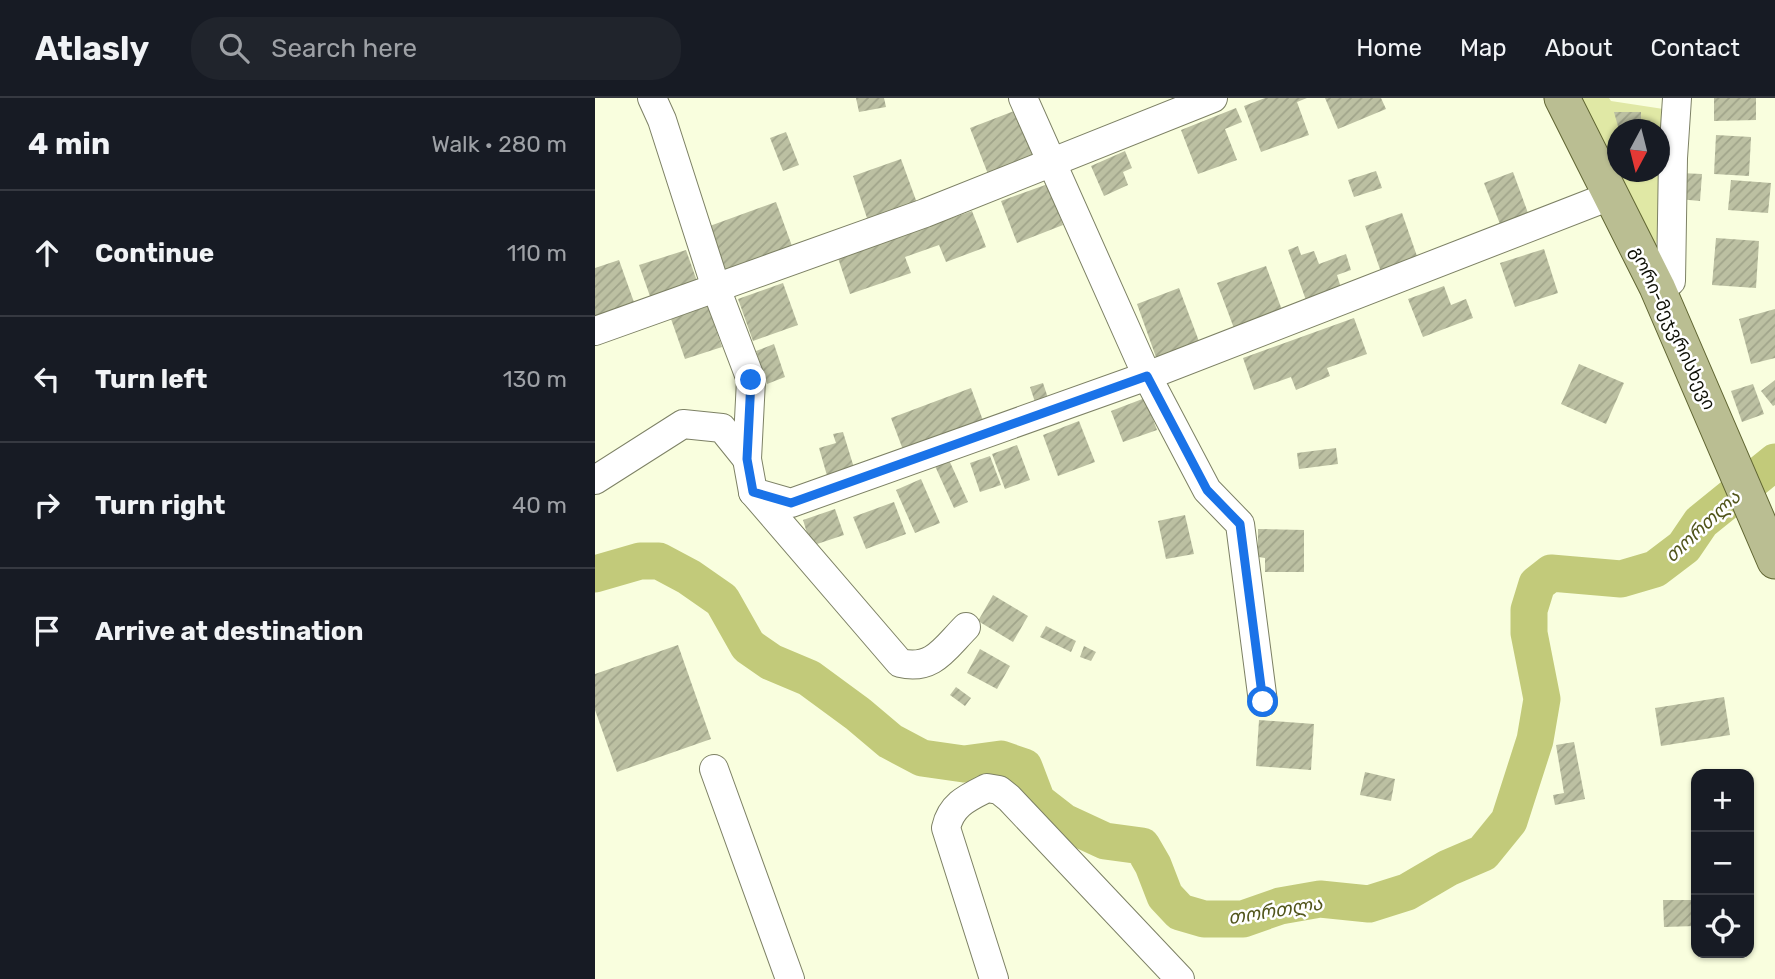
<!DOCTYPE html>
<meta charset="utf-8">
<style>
:root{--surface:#171b24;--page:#20242c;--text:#f1f3f6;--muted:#9ea1a6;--line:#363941}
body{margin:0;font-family:Rubik,"Noto Sans Georgian",sans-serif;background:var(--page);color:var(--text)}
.controls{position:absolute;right:21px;bottom:21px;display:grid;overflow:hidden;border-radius:14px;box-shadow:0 2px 5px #0004}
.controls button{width:63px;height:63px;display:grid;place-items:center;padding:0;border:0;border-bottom:2px solid var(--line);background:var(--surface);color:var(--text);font:35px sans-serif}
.compass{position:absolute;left:1012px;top:21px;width:63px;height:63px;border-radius:50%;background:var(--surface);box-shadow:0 2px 5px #0004;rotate:187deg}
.stop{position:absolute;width:21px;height:21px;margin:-16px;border:5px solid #1a73e8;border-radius:50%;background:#fff}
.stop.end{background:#1a73e8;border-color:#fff;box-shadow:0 2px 7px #0008}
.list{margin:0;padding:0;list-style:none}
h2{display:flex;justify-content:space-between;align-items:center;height:91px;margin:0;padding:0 28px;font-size:30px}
h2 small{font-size:23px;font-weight:400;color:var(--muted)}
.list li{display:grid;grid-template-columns:46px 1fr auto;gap:21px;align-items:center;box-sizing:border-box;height:126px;padding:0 28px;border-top:2px solid var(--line)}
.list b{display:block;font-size:26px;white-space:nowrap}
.list em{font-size:23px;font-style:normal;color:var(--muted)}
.icon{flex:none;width:38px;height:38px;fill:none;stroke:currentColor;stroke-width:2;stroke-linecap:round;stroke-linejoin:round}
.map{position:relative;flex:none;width:1180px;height:881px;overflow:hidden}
header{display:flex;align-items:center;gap:42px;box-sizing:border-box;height:98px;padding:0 35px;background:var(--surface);border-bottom:2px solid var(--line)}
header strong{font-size:33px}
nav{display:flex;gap:38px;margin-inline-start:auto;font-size:24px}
.search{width:490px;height:63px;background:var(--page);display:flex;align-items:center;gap:18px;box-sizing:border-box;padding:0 24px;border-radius:28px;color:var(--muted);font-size:26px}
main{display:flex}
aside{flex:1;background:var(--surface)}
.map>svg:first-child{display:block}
</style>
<header>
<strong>Atlasly</strong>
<div class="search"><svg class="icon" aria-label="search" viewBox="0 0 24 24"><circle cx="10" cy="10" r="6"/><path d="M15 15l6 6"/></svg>Search here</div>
<nav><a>Home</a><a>Map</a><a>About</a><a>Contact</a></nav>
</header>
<main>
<aside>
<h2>4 min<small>Walk · 280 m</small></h2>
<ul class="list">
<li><svg class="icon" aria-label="ahead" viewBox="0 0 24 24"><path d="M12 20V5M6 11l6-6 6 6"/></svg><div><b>Continue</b></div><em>110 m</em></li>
<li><svg class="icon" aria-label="left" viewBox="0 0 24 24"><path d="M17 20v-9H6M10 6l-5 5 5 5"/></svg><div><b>Turn left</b></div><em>130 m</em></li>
<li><svg class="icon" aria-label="right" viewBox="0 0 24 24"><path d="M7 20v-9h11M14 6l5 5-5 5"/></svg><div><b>Turn right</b></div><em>40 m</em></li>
<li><svg class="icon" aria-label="arrive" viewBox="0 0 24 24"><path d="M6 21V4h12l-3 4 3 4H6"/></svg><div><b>Arrive at destination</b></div></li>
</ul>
</aside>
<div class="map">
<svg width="1180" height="881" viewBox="0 0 1180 881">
<defs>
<pattern id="building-hatch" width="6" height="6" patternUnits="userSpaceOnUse" patternTransform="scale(1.75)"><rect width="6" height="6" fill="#bcc0a2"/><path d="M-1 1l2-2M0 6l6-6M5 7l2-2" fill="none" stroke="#a0a48a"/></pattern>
</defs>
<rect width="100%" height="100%" fill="#f9fede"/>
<!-- green -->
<path fill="#e0e8a5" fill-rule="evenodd" d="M 982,0 L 1014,0 L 1016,3 L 1075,12 L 1079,26 L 1061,147 L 1013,68 ZM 1023,32 L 1064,32 L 1064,74 L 1023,74 Z"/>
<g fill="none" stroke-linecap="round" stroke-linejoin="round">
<!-- river -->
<path stroke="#c2ca7a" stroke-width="37" d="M 0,476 L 45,463 L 64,463 L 94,479 L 127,502 L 153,548 L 176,564 L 214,580 L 263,616 L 295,643 L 327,660 L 369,666 L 406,661 L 429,669 L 442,703 L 469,724 L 510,743 L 547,748 L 558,767 L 570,798 L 585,814 L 609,821 L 648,821 L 685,808 L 725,801 L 774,806 L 812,794 L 853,770 L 888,755 L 914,723 L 940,642 L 947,601 L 934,535 L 934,512 L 942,486 L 956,475 L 1026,481 L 1060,471 L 1089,449 L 1106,424 L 1180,364"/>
</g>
<!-- building -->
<g fill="url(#building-hatch)">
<path d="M 261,0 L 289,0 L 291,9 L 264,14 Z"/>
<path d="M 670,0 L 712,0 L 702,4 L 714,37 L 666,54 L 649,8 Z"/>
<path d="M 730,0 L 786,0 L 791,11 L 743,31 Z"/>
<path d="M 1119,0 L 1161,0 L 1161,22 L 1119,23 Z"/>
<path d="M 641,10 L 647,24 L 630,31 L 642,62 L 603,76 L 586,32 Z"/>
<path d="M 424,11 L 442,57 L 393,76 L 375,30 Z"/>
<path d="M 1019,14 L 1046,14 L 1046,32 L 1024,32 Z"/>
<path d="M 191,34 L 204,67 L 188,73 L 175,40 Z"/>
<path d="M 1121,37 L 1156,39 L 1154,78 L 1119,76 Z"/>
<path d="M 530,53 L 537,70 L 528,74 L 533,87 L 509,98 L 496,68 Z"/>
<path d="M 306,61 L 322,105 L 273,123 L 258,78 Z"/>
<path d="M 781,73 L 787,90 L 759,99 L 753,82 Z"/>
<path d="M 918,74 L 933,115 L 905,126 L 889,85 Z"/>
<path d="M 1085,75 L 1107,76 L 1105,103 L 1083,101 Z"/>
<path d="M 1136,82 L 1176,85 L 1173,115 L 1133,112 Z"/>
<path d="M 453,86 L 468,127 L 422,145 L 406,103 Z"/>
<path d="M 181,104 L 197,148 L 129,173 L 112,129 Z"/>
<path d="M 377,113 L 391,149 L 351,164 L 344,147 L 310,159 L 316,175 L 255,196 L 243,160 Z"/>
<path d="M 807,115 L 823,161 L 786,174 L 770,128 Z"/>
<path d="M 1121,140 L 1164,143 L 1161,190 L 1117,187 Z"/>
<path d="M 703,148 L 706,157 L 719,153 L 724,166 L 751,156 L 756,172 L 742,177 L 747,193 L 712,205 L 693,152 Z"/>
<path d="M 949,151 L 963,195 L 920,209 L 905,165 Z"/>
<path d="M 91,152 L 103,186 L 56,201 L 44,167 Z"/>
<path d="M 24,162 L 40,207 L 0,221 L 0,170 Z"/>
<path d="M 671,168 L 688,215 L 640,233 L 622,185 Z"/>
<path d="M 188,185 L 203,227 L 158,243 L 143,201 Z"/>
<path d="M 849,188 L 856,207 L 871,201 L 878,220 L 828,239 L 813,201 Z"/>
<path d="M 584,190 L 605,246 L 562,262 L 542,206 Z"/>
<path d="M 113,208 L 127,249 L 90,261 L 76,221 Z"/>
<path d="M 1180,211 L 1180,260 L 1156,266 L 1144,221 Z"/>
<path d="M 759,220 L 772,256 L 732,270 L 735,278 L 701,292 L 696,279 L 659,292 L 648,260 Z"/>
<path d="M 179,246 L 190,279 L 172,286 L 161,253 Z"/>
<path d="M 984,266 L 1029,285 L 1011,326 L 966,306 Z"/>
<path d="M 1180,282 L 1180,307 L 1178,308 L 1166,293 Z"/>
<path d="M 448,285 L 454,303 L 441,307 L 435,289 Z"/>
<path d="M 1158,286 L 1169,316 L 1147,324 L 1136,293 Z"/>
<path d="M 376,290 L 390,328 L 310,357 L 296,320 Z"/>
<path d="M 550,300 L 562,332 L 528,344 L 516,313 Z"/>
<path d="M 484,323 L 500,364 L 463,378 L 448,337 Z"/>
<path d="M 248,334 L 260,373 L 233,381 L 224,350 L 241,345 L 238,336 Z"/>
<path d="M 422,347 L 435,382 L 410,391 L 397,356 Z"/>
<path d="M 741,350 L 743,366 L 704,371 L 702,355 Z"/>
<path d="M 395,358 L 406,387 L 385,394 L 375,365 Z"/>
<path d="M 354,362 L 373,404 L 359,410 L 340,368 Z"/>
<path d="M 326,381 L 345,425 L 320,435 L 301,392 Z"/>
<path d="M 299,404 L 311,436 L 271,451 L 258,419 Z"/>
<path d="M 240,411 L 249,437 L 216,448 L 208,422 Z"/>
<path d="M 590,417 L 599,456 L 571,461 L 563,423 Z"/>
<path d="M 663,431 L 709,432 L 709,474 L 670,474 L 670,460 L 663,459 Z"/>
<path d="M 398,497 L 433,518 L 418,544 L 383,523 Z"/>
<path d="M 451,528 L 481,543 L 476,554 L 445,539 Z"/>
<path d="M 83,547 L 116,641 L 22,674 L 0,612 L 0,576 Z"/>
<path d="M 489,548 L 501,554 L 496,563 L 485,559 Z"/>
<path d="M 385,551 L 415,568 L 402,591 L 372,575 Z"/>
<path d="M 361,589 L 376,600 L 370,608 L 355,597 Z"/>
<path d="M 1129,599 L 1135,637 L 1066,648 L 1060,610 Z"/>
<path d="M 664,622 L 719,626 L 716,672 L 661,668 Z"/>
<path d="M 979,644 L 990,701 L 960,707 L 958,697 L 969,695 L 961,647 Z"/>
<path d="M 770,674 L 800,681 L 796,703 L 765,697 Z"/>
<path d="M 1068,802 L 1101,802 L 1101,828 L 1069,829 Z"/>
</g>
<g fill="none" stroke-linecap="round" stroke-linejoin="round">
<!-- minor casing -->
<g stroke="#7d8165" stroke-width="30">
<g id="minor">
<path d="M 57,0 L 67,22 L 121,190 L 156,282 L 152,361 L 158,394 L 196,405 L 552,278 L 1015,98"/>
<path d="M 428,0 L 552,278 L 612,392 L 645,426 L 668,604"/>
<path d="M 1062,189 L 1076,183 L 1078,60 L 1082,0"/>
<path d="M 0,233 L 330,115 L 618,0"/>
<path d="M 0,382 L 88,326 L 127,330 L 152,361"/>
<path d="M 158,394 L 305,565 C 338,573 350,550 371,529"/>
<path d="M 119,671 L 195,881"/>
<path d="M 399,881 L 351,730 C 356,707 372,700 392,690 L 404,692 L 414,700 L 585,881"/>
</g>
</g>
<!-- major casing -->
<g stroke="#606532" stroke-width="37">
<path id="major" d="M 967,0 L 1062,189 L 1180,463"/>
</g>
<!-- minor -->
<use href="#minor" stroke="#fff" stroke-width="28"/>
<!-- major -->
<use href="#major" stroke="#babe92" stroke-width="35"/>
</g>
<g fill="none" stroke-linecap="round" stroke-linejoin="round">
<!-- route -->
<path stroke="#1a73e8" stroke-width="9" d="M 156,282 L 152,361 L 158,394 L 196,405 L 552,278 L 612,392 L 645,426 L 668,604"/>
</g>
<g text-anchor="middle" stroke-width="5" stroke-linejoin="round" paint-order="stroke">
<!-- street labels -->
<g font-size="18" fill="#0f1006" stroke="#fff">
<text transform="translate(1078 230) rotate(65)" y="6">გორი-მეჯვრისხევი</text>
</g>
<!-- water labels -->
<g font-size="19" font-style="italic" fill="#51551b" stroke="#fff">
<text transform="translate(1107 428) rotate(-43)" y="7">თორთლა</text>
<text transform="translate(680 812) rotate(-9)" y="7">თორთლა</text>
</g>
</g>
</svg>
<div class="controls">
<button>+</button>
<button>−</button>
<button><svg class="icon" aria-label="locate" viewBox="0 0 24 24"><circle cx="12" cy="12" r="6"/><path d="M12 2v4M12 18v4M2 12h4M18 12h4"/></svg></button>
</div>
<svg class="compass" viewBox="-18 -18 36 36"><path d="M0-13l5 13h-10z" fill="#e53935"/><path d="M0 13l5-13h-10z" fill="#9ea1a6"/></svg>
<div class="stop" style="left:668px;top:604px"></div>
<div class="stop end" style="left:156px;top:282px"></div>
</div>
</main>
